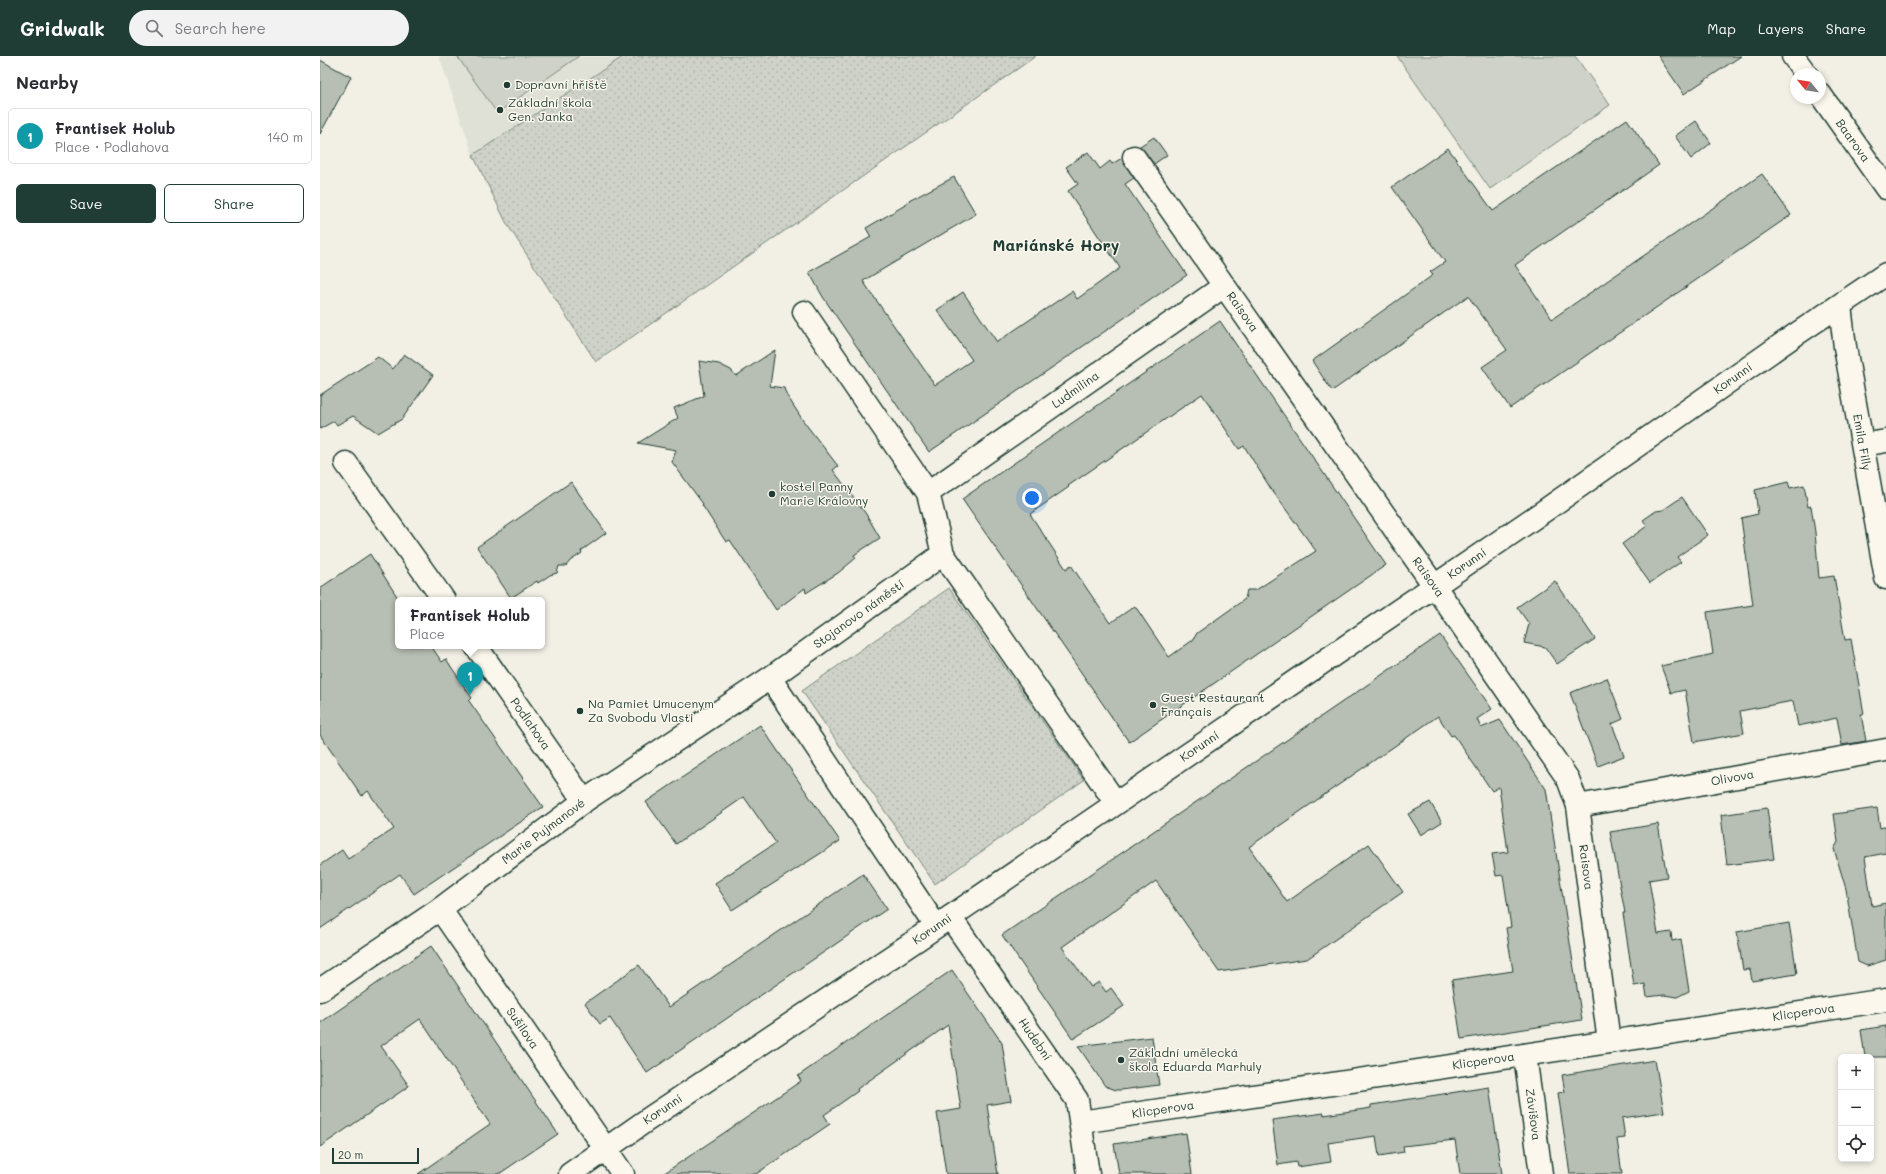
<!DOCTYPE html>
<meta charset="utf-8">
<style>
:root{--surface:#fff;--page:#f2f2f3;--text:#2b2b33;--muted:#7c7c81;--line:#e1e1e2;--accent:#1f3d34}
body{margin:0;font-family:Mali,sans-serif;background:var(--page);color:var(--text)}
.controls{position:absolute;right:12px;bottom:12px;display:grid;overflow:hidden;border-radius:6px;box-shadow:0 2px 6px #0003}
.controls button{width:36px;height:36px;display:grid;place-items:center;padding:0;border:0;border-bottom:1px solid var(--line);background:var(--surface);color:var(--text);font:20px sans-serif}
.compass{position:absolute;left:1470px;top:12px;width:36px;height:36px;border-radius:50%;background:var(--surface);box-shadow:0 2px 6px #0003;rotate:300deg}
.scale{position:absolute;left:12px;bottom:10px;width:87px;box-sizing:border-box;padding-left:4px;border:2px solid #1f3d34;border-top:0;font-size:11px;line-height:14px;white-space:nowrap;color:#1f3d34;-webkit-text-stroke:3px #fbf7ec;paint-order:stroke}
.you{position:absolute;left:712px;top:442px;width:14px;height:14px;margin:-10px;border:3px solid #fff;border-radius:50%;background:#1a73e8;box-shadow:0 0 0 6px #1a73e833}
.badge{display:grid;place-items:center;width:26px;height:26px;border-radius:50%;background:var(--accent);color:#fff;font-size:13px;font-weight:700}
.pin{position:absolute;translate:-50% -33px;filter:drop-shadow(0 1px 2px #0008)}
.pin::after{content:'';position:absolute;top:21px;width:14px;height:12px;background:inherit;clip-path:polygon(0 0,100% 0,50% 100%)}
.popup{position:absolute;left:75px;top:541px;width:150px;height:52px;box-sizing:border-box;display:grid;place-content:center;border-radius:6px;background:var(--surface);filter:drop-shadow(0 1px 3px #0005);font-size:13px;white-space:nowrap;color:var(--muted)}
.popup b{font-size:15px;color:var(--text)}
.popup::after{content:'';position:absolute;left:50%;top:100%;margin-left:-8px;border:8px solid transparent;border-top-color:var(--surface)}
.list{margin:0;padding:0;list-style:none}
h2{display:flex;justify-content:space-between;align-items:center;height:52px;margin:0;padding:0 16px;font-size:17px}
h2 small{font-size:13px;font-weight:400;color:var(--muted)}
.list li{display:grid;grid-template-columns:26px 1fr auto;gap:12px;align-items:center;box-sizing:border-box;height:56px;margin:0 8px 8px;padding:0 8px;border:1px solid var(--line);border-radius:6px}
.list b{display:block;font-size:15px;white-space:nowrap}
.list p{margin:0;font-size:13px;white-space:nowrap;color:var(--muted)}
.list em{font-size:13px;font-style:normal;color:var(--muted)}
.actions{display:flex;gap:8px;padding:12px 16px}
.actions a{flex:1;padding:9px 0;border:1px solid var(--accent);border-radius:6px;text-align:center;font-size:14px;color:var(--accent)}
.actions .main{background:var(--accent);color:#fff}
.icon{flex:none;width:22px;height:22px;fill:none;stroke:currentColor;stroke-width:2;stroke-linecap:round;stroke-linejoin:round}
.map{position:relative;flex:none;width:1566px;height:1118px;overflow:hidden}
header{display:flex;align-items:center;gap:24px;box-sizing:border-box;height:56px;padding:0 20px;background:var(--accent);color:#fff}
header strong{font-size:19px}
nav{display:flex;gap:22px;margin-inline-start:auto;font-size:14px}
.search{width:280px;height:36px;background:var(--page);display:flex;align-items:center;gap:10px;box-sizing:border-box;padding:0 14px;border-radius:22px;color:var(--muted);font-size:15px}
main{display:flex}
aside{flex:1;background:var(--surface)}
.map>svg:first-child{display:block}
</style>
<header>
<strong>Gridwalk</strong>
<div class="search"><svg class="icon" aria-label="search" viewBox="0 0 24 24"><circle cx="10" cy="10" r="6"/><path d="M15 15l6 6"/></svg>Search here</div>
<nav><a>Map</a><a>Layers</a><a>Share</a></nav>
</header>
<main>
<aside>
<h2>Nearby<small></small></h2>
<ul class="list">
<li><span class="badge" style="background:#0f9aa8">1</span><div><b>Frantisek Holub</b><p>Place · Podlahova</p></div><em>140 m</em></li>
</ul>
<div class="actions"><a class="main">Save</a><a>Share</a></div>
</aside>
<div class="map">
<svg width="1566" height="1118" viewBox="0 0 1566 1118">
<defs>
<pattern id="grass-dots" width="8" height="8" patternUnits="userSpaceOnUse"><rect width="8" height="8" fill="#cfd2c8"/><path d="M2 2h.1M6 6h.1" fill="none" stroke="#b1b5ac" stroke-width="1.8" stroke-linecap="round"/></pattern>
</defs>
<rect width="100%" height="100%" fill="#f2f0e5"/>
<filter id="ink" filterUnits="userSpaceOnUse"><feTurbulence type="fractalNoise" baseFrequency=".025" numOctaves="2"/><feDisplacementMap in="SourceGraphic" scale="8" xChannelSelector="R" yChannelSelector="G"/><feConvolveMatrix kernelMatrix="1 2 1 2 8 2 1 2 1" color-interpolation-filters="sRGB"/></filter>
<g filter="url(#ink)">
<!-- built -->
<path fill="#e0e1d6" d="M 119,0 L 304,0 L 153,99 Z"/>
<!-- grass -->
<g fill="url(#grass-dots)" stroke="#77887e">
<path d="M 304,0 L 716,0 L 276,306 L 187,168 L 153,99 Z"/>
<path d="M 629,532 L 764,724 L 615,828 L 482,635 Z"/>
</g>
<!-- green -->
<g fill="#cfd2c8" stroke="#77887e">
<path d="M 137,0 L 259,0 L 177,57 Z"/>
<path d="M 1077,0 L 1255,0 L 1290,49 L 1170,133 Z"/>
</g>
<!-- building -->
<g fill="#b7beb3" stroke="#1f3d34" fill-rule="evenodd">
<path d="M 1338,0 L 1421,0 L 1364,38 Z"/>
<path d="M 0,4 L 31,21 L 0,78 Z"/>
<path d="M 1307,63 L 1339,109 L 1195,209 L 1232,263 L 1442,118 L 1471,159 L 1190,352 L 1162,311 L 1187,294 L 1148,240 L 1012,335 L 992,305 L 1113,219 L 1110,216 L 1125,206 L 1072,131 L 1128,92 L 1173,155 Z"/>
<path d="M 1376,65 L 1391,87 L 1371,103 L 1355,80 Z"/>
<path d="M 834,81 L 847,99 L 834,108 L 820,90 Z"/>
<path d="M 768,96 L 780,113 L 790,105 L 792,108 L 802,102 L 814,122 L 805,128 L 867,219 L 609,396 L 503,241 L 489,216 L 551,181 L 546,172 L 587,148 L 587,146 L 634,121 L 656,158 L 543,225 L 615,329 L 652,304 L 617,254 L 643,236 L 677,286 L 752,235 L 757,243 L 800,212 L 748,135 L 758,128 L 746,111 Z"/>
<path d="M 900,265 L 1066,509 L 809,686 L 642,443 ZM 882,338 L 919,393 L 924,390 L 951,433 L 996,495 L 936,534 L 927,534 L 925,543 L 877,577 L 873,584 L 849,601 L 815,550 L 790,567 L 751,509 L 746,513 L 710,458 L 749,431 L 748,430 Z"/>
<path d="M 455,294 L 450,330 L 464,332 L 466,338 L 484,366 L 518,410 L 513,414 L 546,458 L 560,482 L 534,499 L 536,502 L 518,517 L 486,537 L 485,532 L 456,554 L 410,484 L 406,486 L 382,449 L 383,448 L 352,406 L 356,394 L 318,387 L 358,362 L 354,352 L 384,340 L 379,305 L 399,308 L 411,314 L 416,320 Z"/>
<path d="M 84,298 L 113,319 L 82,363 L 58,377 L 33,360 L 17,369 L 14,365 L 0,373 L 0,339 L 58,301 L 73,313 Z"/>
<path d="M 251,426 L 286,477 L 261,495 L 262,497 L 250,505 L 246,510 L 239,510 L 237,517 L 230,519 L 218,527 L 217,525 L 191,542 L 157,491 Z"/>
<path d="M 1468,426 L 1470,432 L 1484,429 L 1488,451 L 1491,450 L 1495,476 L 1499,522 L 1514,520 L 1525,584 L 1531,583 L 1544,658 L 1541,658 L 1546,685 L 1522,689 L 1517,662 L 1478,670 L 1473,645 L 1420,655 L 1424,677 L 1374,686 L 1365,634 L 1351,637 L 1341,610 L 1393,598 L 1387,556 L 1433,549 L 1421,462 L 1438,458 L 1435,434 Z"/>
<path d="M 1362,441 L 1388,479 L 1357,501 L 1361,506 L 1330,527 L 1302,488 L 1327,470 L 1323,464 L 1336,455 L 1343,454 Z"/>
<path d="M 50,498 L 78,542 L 78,590 L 111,590 L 122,606 L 126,603 L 152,642 L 149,645 L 223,751 L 94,838 L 80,818 L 0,873 L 0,809 L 22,794 L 28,803 L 74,773 L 48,735 L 42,740 L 0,679 L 0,532 Z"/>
<path d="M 1235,525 L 1275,583 L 1237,608 L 1225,591 L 1204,587 L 1209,568 L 1197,551 Z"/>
<path d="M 1120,579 L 1172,653 L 1157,663 L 1161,672 L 1180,664 L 1226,733 L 1262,964 L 1141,983 L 1132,924 L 1193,915 L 1186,872 L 1191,871 L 1183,819 L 1176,820 L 1172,798 L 1188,796 L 1179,731 L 1172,735 L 1134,679 L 1131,680 L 1118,660 L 929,791 L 967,846 L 1049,788 L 1083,836 L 987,903 L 899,916 L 836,825 L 742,891 L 771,931 L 779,926 L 786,936 L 791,932 L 804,950 L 753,983 L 682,879 Z"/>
<path d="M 1287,622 L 1303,663 L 1292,668 L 1304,700 L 1278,710 L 1250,637 Z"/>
<path d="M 440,669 L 520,785 L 412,854 L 395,827 L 456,787 L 424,741 L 356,788 L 326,746 Z"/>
<path d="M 1110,746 L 1122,766 L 1101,779 L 1088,758 Z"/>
<path d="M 1447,752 L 1454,803 L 1407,809 L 1401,759 Z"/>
<path d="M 1557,752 L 1560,772 L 1566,770 L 1566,797 L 1545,801 L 1552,850 L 1566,847 L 1566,904 L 1547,910 L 1538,906 L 1526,833 L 1514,793 L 1518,786 L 1514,758 Z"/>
<path d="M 1338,768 L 1347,821 L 1329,824 L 1338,878 L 1351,876 L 1352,885 L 1361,883 L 1369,935 L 1357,941 L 1344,939 L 1327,941 L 1325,928 L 1314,930 L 1303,857 L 1305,857 L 1290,776 Z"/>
<path d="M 543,818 L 567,853 L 327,1017 L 290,962 L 280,968 L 265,947 L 319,909 L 349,951 Z"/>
<path d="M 1469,867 L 1477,918 L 1432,925 L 1430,913 L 1423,914 L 1417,876 Z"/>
<path d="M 111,890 L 238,1078 L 179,1118 L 98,1118 L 170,1068 L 100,963 L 61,990 L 89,1030 L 0,1091 L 0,967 Z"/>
<path d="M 632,914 L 682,987 L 691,1045 L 667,1049 L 678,1118 L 626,1118 L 617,1057 L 641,1053 L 628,969 L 537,1033 L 538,1035 L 504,1059 L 510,1068 L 436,1118 L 343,1118 L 481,1025 L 478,1020 Z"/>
<path d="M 1566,970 L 1566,1001 L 1545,1001 L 1541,974 Z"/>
<path d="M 832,981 L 839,1029 L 801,1034 L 796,1034 L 785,1030 L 758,990 Z"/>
<path d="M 1335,1004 L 1344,1056 L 1302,1062 L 1305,1082 L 1297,1083 L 1302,1118 L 1250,1118 L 1238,1037 L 1245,1036 L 1242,1019 Z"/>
<path d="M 1169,1031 L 1182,1118 L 1140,1118 L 1135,1084 L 1083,1090 L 1084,1096 L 1059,1100 L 1056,1080 L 1008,1087 L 1011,1106 L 977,1111 L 976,1106 L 958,1109 L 952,1064 L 1004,1057 L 1004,1059 L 1051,1052 L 1051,1049 Z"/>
<path d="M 866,1077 L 872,1118 L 799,1118 L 794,1088 Z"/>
</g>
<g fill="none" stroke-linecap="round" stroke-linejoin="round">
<!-- street casing -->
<g stroke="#1f3d34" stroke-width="25">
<g id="street">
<path d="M 1473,0 L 1486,18"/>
<path id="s1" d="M 1500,38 L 1566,132"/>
<path id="s2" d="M 814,101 L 1134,558 L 1248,723 L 1258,750 L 1289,986"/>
<path id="s3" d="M 1520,250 L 1525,291 L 1566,522"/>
<path d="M 484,256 L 608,437 L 623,498 L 796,747"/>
<path d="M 1543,389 L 1566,385"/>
<path d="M 26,407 L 124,544"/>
<path id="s4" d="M 608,437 L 904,230"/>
<path id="s5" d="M 156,590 L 264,745"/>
<path d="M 450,622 L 616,870"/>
<path id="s6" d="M 1258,750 L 1566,694"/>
<path id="s7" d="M 120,853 L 303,1118"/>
<path id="s8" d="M 630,861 L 757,1044 L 768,1118"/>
<path id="s9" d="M 0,934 L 120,853 L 264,745 L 450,622 L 623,498"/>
<path id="s10" d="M 1205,999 L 1221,1118"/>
<path id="s11" d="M 761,1066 L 1566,944"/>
<path id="s12" d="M 250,1118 L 327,1064 L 598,883 L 1224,455 L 1475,279 L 1566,218"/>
</g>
</g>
<!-- street -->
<use href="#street" stroke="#fbf7ec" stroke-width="22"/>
</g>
</g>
<!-- markers -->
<g fill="#1f3d34" stroke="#fbf7ec" stroke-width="1.5">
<circle cx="187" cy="29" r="4"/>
<circle cx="180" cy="54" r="4"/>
<circle cx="452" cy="438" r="4"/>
<circle cx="833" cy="649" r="4"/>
<circle cx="260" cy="655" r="4"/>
<circle cx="801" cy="1004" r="4"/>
</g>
<g text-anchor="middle" stroke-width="3" stroke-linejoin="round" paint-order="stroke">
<!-- poi labels -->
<g font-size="12" fill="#1f3d34" stroke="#fbf7ec" text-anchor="start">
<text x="195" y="33">Dopravní hřiště</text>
<text x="188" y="51">Základní škola<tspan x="188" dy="14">Gen. Janka</tspan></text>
<text x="460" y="435">kostel Panny<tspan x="460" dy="14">Marie Královny</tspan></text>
<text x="841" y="646">Guest Restaurant<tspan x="841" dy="14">Français</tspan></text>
<text x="268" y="652">Na Pamiet Umucenym<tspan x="268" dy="14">Za Svobodu Vlasti</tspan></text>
<text x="809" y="1001">Základní umělecká<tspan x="809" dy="14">škola Eduarda Marhuly</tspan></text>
</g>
<!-- street labels -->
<g font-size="12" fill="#1f3d34" stroke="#fbf7ec">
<text dy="4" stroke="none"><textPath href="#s1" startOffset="57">Baarova</textPath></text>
<text dy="4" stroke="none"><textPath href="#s2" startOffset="189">Raisova</textPath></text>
<text dy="4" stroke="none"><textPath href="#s12" startOffset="1409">Korunní</textPath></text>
<text dy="4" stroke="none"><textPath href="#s4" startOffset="180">Ludmilina</textPath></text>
<text dy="4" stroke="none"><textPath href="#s3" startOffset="138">Emila Filly</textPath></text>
<text dy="4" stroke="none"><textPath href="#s12" startOffset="1085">Korunní</textPath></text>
<text dy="4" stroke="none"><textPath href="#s2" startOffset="513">Raisova</textPath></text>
<text dy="4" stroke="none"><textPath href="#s9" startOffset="657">Stojanovo náměstí</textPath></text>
<text dy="4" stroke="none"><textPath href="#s5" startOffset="95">Podlahova</textPath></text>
<text dy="4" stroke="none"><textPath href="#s12" startOffset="761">Korunní</textPath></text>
<text dy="4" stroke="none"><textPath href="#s6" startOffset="157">Olivova</textPath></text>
<text dy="4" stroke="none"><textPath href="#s9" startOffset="274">Marie Pujmanové</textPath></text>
<text dy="4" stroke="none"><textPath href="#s2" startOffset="849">Raisova</textPath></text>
<text dy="4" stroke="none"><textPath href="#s12" startOffset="437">Korunní</textPath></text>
<text dy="4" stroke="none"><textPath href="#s11" startOffset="731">Klicperova</textPath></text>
<text dy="4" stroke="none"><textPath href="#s7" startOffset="145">Sušilova</textPath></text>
<text dy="4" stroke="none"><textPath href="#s8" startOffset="149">Hudební</textPath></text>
<text dy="4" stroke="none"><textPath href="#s11" startOffset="407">Klicperova</textPath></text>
<text dy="4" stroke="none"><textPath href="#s12" startOffset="113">Korunní</textPath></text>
<text dy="4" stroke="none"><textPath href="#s11" startOffset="83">Klicperova</textPath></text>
<text dy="4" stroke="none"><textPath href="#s10" startOffset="60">Závišova</textPath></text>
</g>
<!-- district labels -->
<g font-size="16" font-weight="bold" fill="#1f3d34" stroke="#fbf7ec">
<text x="736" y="195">Mariánské Hory</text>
</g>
</g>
</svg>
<div class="controls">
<button>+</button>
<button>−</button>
<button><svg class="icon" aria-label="locate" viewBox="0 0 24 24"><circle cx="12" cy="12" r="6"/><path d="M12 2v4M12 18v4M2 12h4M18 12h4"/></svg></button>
</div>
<svg class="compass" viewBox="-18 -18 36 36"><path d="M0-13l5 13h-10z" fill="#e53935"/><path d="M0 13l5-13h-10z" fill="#7c7c81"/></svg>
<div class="scale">20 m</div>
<div class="you"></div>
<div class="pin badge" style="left:150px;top:639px;background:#0f9aa8">1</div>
<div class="popup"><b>Frantisek Holub</b>Place</div>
</div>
</main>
